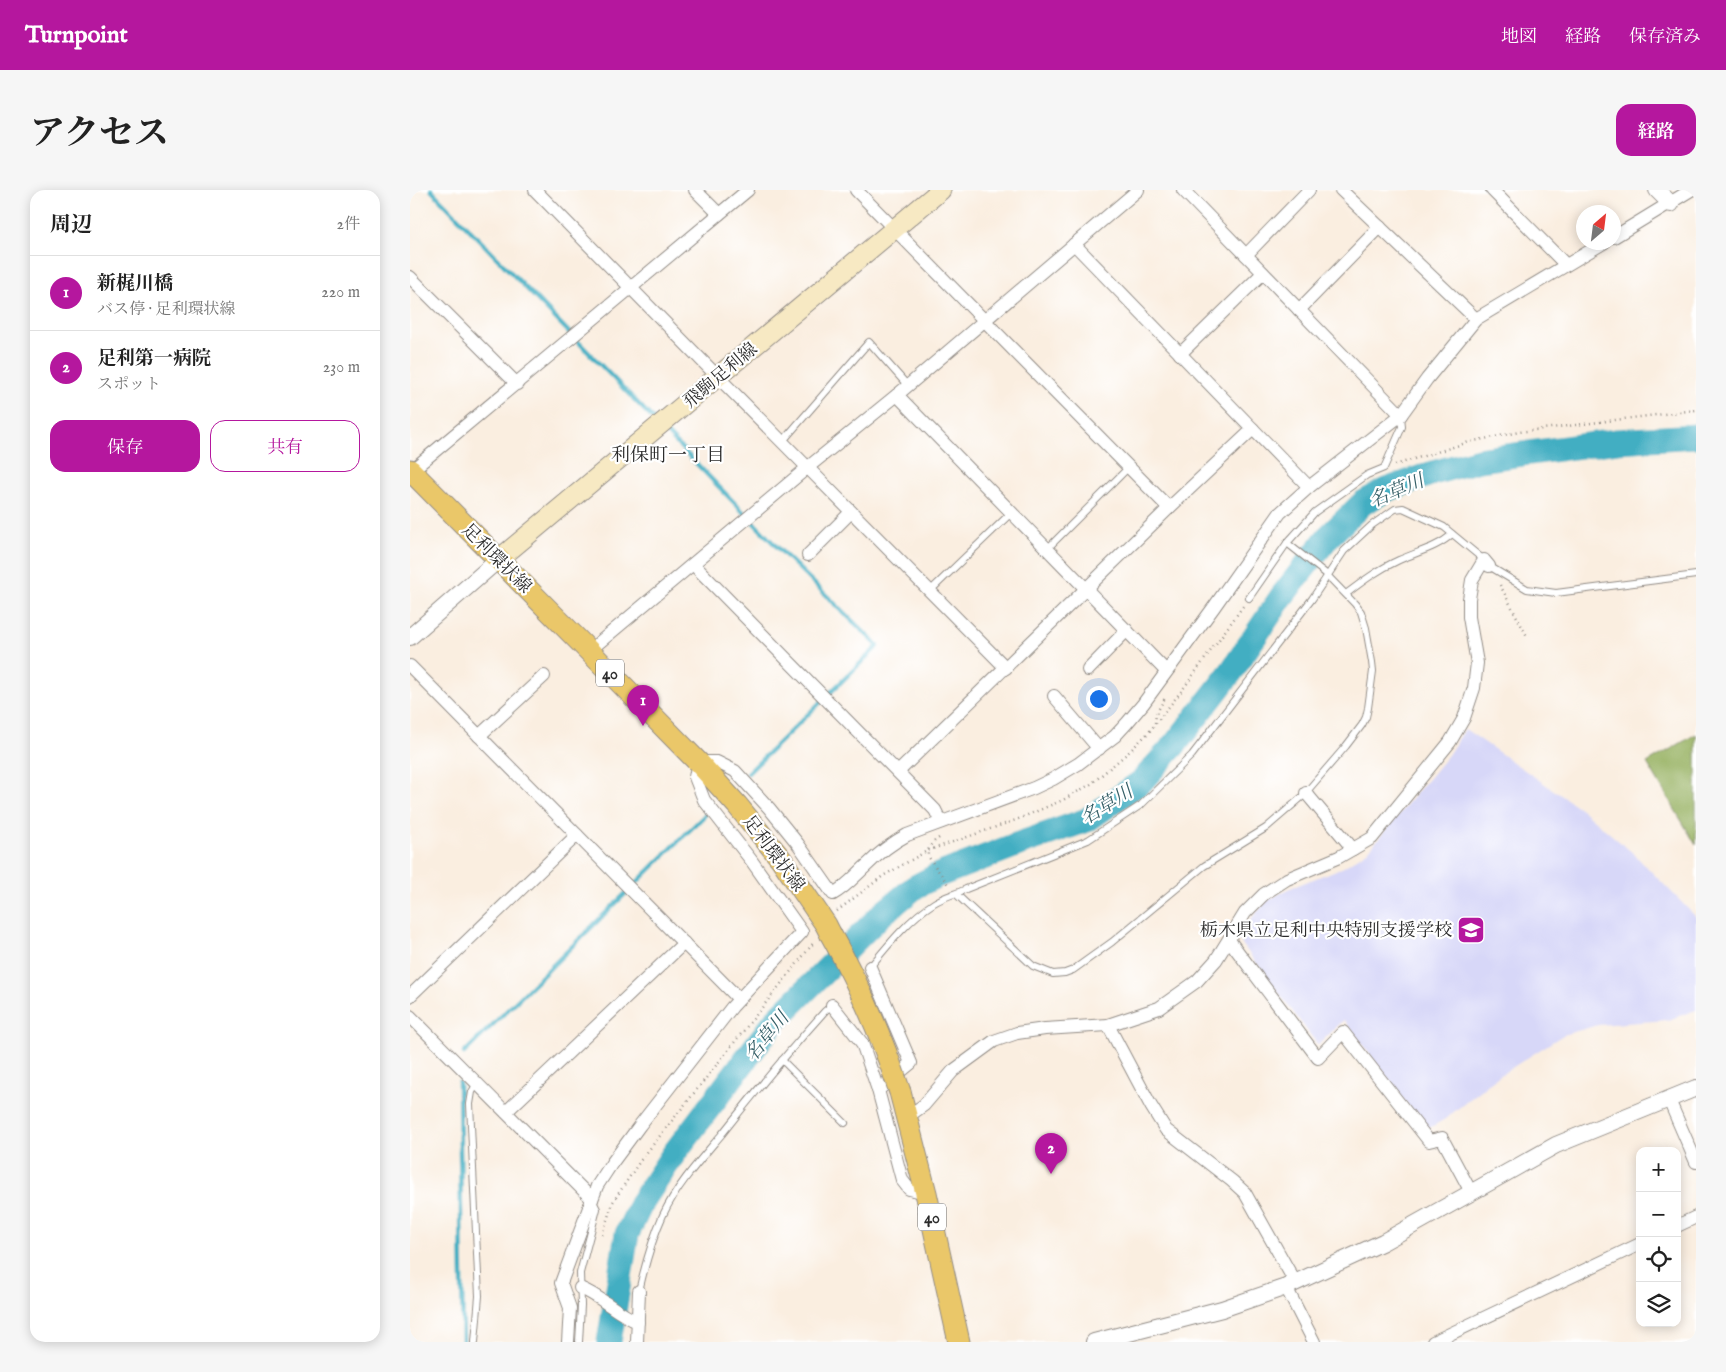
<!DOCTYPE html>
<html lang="ja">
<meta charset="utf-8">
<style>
:root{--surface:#fff;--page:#f6f6f6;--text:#222;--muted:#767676;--line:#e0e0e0;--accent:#b5179e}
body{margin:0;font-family:"IM FELL English","Noto Serif JP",serif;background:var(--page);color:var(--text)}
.controls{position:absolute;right:15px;bottom:15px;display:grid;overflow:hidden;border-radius:10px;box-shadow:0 2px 12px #0003}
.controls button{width:45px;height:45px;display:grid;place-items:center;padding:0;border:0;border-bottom:1px solid var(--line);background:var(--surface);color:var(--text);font:25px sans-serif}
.compass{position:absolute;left:1166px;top:15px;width:45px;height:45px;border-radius:50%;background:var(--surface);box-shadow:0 2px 12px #0003;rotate:28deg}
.you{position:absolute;left:688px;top:508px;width:18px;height:18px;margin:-12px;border:4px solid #fff;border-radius:50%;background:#1a73e8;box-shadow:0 0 0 8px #1a73e833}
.badge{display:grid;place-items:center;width:32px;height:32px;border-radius:50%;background:var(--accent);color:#fff;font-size:16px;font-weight:700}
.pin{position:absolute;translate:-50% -41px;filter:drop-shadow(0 1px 2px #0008)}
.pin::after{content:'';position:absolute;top:26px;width:18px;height:15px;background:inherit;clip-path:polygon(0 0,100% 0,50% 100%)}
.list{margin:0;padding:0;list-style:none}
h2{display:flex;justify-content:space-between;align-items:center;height:65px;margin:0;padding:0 20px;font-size:21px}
h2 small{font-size:16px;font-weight:400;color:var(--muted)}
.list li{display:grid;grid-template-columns:32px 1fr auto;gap:15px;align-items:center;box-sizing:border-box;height:75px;padding:0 20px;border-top:1px solid var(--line)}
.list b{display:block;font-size:19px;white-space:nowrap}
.list p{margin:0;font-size:16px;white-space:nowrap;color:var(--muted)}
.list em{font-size:16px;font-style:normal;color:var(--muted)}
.actions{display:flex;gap:10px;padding:15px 20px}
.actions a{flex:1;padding:11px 0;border:1px solid var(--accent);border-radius:15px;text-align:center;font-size:18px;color:var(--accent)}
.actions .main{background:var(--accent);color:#fff}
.icon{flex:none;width:28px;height:28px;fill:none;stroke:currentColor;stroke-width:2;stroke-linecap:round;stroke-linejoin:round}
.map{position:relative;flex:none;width:1286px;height:1152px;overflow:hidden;border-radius:15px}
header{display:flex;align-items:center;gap:30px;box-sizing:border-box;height:70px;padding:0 25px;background:var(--accent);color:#fff}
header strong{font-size:24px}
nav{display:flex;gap:28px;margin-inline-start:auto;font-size:18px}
.intro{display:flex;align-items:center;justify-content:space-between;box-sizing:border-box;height:120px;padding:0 30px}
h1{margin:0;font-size:35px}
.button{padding:12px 22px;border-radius:15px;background:var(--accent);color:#fff;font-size:18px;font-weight:700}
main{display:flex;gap:30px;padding:0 30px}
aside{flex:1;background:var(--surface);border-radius:15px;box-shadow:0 2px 12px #0003}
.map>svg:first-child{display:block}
</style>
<header>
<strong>Turnpoint</strong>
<nav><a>地図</a><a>経路</a><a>保存済み</a></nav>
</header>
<div class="intro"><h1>アクセス</h1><a class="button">経路</a></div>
<main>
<aside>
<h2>周辺<small>2件</small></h2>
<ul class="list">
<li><span class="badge">1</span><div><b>新梶川橋</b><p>バス停 · 足利環状線</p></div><em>220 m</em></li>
<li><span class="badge">2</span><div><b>足利第一病院</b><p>スポット</p></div><em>230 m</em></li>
</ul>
<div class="actions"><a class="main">保存</a><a>共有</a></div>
</aside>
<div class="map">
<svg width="1286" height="1152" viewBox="0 0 1286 1152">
<rect width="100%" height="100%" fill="#fff"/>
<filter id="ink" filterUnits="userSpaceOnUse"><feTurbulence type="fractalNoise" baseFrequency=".02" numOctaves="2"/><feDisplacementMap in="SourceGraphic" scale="10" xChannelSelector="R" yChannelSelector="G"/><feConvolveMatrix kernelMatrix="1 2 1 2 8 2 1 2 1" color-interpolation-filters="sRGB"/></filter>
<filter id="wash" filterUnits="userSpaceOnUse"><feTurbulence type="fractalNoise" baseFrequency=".0096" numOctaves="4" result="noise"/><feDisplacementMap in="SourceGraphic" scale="20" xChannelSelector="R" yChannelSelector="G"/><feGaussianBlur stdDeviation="1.12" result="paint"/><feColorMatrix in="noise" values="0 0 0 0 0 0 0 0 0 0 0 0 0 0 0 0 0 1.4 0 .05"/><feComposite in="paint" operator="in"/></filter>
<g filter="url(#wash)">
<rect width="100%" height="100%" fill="#faeee0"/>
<!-- built -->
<path fill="#d7d7f8" d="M 1055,539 L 1171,619 L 1224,664 L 1286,727 L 1286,820 L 1258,830 L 1188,835 L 1153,845 L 1086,888 L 1035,929 L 1016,940 L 934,830 L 908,855 L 829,750 L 841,729 L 857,711 L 878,699 L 934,677 L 960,659 L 1038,565 Z"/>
<!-- forest -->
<path fill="#98b264" stroke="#626e48" d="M 1286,544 L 1286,655 L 1237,573 Z"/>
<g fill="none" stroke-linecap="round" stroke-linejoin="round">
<!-- stream -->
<g stroke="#43aec2" stroke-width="4.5">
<path d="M 21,0 L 246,232"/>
<path d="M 252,238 L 372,362 L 468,456 L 338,583"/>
<path d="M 54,863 L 295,625"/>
<path d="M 49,893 L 53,1152"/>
</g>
<!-- river -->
<path stroke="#43aec2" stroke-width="25" d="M 199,1152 L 217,1044 L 232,1012 L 265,962 L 364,832 L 471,725 L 505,697 L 526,686 L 606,655 L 677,630 L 731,592 L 766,553 L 821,482 L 872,406 L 918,347 L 953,313 L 976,300 L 1023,283 L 1069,270 L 1207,251 L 1286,246"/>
</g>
</g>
<g filter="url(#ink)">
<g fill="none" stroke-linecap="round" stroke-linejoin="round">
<!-- service casing -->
<g stroke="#928c86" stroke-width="8">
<g id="service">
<path d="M 372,252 L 459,152 L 498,196"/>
<path d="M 638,358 L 719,277"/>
<path d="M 1079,376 L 1117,399 L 1146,403 L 1286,385"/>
<path d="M 520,401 L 602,322"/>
<path d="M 936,404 C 953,391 969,379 989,370 C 1007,362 1029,357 1042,344"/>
<path d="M 839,408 L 877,353 L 905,322 L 957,285 L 974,278 L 992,237 L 991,225"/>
<path d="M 546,704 L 623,776 L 643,784 L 655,783 L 663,780 L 702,752 L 794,676 L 856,638 L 892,607 L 936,556 L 952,535 L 956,527 L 958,518 L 963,481 L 962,472 L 956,438 L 951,422 L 945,414 L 915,383 L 877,353"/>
<path d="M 460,777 C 479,754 499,729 524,713 C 535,706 546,704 556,699 L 678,650 L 731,615 L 782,565 L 902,409 L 934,361 L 962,335 L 985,319 L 993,318 L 1034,337 L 1074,370"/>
<path d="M 372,870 L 435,933"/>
<path d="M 229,1101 C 235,1075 242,1049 253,1025 C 267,995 291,969 312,944 C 345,902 379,861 415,821 L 422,815"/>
<path d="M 65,1152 L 69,1106 L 60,914 L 62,902 L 67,893"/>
<path d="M 169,1152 L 171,1115 L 170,1083 L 187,1019 L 182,1009"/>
</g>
</g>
<!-- minor casing -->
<g stroke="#928c86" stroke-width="14">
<g id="minor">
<path d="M 125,0 L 308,187 L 596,478"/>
<path d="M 285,0 L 309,24"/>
<path d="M 446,0 L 759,318"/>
<path d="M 773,0 L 991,225"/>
<path d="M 931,0 L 1066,129"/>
<path d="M 1082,0 L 1156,75"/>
<path d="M 1204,47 L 1281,0"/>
<path d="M 664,54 L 899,297"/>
<path d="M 836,65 L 899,0"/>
<path d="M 0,87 L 107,194"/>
<path d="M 889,120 L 970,37"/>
<path d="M 770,164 L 853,83"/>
<path d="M 487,205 L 756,481"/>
<path d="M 1,281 L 338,0"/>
<path d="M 398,365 L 441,322"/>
<path d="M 283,374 L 525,620 L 531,632"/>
<path d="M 179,461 L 397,278 L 487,205 L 728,0"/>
<path d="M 0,476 L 329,809"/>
<path d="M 678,480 L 717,440"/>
<path d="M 644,506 L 689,559"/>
<path d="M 69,546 L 134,486"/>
<path d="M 488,582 L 759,318 L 843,239"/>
<path d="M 896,603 L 943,659"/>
<path d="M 819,750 L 908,868 L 933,842 L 1019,951 L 1032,948 L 1061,1002"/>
<path d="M 460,777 L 501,873 L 468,900"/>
<path d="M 0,806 L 167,645"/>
<path d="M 422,815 L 452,853 L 468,900 L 492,990 L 499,999 L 516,1003"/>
<path d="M 0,826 L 182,1009"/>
<path d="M 698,835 L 741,916 L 756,940 L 822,991 L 835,1003 L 885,1092"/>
<path d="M 1259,910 L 1286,972"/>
<path d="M 96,922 L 274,753"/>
<path d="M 497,927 L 514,915 L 543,881 L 584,851 L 607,843 L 635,839 L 698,835 L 749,818 L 787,791 L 806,770 L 835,723 L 854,704 L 877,689 L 929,667 L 962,648 L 1040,552 L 1054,528 L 1064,498 L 1067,473 L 1059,427 L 1059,409 L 1062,390 L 1074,370 L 1079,376"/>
<path d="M 1267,1036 L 1286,1027"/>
<path d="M 876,1097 L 904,1152"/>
<path d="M 170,1098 C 191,1106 207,1124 228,1132"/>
<path d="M 158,1152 L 160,1118 L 151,1093 L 187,996 L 202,973 L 230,935 L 322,817 L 392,742 L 341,670 L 294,610 L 285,587 L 288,572 L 307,572 L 325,581 L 359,618 L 388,654 L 423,704 C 436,697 445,686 456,676 C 468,664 482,653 497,645 L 624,598 L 643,589 L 668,574 L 705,546 L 717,533 L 733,514 L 804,417 L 870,323 L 899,297 L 991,225 L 1017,189 L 1066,129 L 1195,52"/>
<path d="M 227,1152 L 229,1101"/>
<path d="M 1023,1152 L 1230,1054"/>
</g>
</g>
<!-- tertiary casing -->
<g stroke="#928c86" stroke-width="18">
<g id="tertiary">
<path d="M 1247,0 L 1261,14"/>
<path d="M 0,447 L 88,370"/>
<path d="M 684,1152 L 812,1119 L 876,1097 L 973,1052 L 1146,955 L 1286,898"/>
</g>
</g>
<!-- secondary casing -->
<g stroke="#928c86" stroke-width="21">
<path id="secondary" d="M 88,370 L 531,0"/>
</g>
<!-- primary casing -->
<g stroke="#928c86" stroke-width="23">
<g id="primary">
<path d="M 0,280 L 179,461 L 288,572 L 327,615 L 371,669 L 416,735 L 420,743"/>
<path d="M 490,902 L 516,1003 L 549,1152"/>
</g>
</g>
<!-- path -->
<g stroke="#928c86" stroke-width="2.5" stroke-dasharray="1 4" stroke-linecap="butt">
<path d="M 985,275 L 1059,252 L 1109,242 L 1286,220"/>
<path d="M 1090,395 L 1118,448"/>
<path d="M 745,533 L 746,524 L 755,508"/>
<path d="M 529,648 C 522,653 517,657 518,666 L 539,696"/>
<path d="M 427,721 L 473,686 L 517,661 L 606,630 L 653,610 L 681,594 L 720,561 L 739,542 L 773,499 L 834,415"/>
<path d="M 192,1045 L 203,1012 L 230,971 L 405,751"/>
</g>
<!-- service -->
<use href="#service" stroke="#fff" stroke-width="6"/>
<!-- minor -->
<use href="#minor" stroke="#fff" stroke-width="12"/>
<!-- tertiary -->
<use href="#tertiary" stroke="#fff" stroke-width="16"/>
<!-- secondary -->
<use href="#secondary" stroke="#f7e9c3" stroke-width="19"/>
<!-- primary -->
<use href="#primary" stroke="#eac769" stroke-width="21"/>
<!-- primary-bridge casing -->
<g stroke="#928c86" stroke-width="23" stroke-linecap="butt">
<path id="primary-bridge" d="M 420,743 C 449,794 472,847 490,902"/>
</g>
<!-- primary-bridge -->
<use href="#primary-bridge" stroke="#eac769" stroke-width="21"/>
</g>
</g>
<!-- icons -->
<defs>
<g id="school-square" transform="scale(1.4375)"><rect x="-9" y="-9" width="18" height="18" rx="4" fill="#b5179e" stroke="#fff"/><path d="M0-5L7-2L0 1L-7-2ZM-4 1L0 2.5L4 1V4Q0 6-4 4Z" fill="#fff"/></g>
</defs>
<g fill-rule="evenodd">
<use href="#school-square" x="1061" y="740"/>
</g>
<g text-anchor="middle" stroke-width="4.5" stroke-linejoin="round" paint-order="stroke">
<!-- shield labels -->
<g fill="#fff" stroke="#6b6b6b" stroke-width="1">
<rect x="186" y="469.5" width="28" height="27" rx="4"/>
<rect x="508" y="1013.5" width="28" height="27" rx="4"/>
</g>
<g font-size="16" font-weight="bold" fill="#2b2b2b">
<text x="200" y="489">40</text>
<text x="522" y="1033">40</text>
</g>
<!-- street labels -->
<g font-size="18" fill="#2b2b2b" stroke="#fff">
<text transform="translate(310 185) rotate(-40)" y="6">飛駒足利線</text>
<text transform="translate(87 368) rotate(45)" y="6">足利環状線</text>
<text transform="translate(364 663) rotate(53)" y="6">足利環状線</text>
</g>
<!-- poi labels -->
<g font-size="18" fill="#2b2b2b" stroke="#fff" text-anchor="end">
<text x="1042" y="746">栃木県立足利中央特別支援学校</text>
</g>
<!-- neighbourhood labels -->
<g font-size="19" fill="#2b2b2b" stroke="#fff">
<text x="258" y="271">利保町一丁目</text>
</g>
<!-- water labels -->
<g font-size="19" font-style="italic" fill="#355f67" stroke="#fff">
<text transform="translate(986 300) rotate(-23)" y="7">名草川</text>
<text transform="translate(696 614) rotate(-32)" y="7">名草川</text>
<text transform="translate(356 846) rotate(-51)" y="7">名草川</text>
</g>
</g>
</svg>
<div class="controls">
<button>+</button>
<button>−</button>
<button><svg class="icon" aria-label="locate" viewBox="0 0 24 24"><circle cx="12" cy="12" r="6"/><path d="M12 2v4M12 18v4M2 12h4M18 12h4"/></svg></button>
<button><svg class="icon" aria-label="layers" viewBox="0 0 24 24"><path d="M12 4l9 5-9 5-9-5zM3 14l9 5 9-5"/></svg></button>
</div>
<svg class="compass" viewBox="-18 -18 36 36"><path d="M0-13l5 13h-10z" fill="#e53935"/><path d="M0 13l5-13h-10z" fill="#767676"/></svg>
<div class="you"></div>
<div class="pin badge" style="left:233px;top:536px">1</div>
<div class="pin badge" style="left:641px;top:984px">2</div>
</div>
</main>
